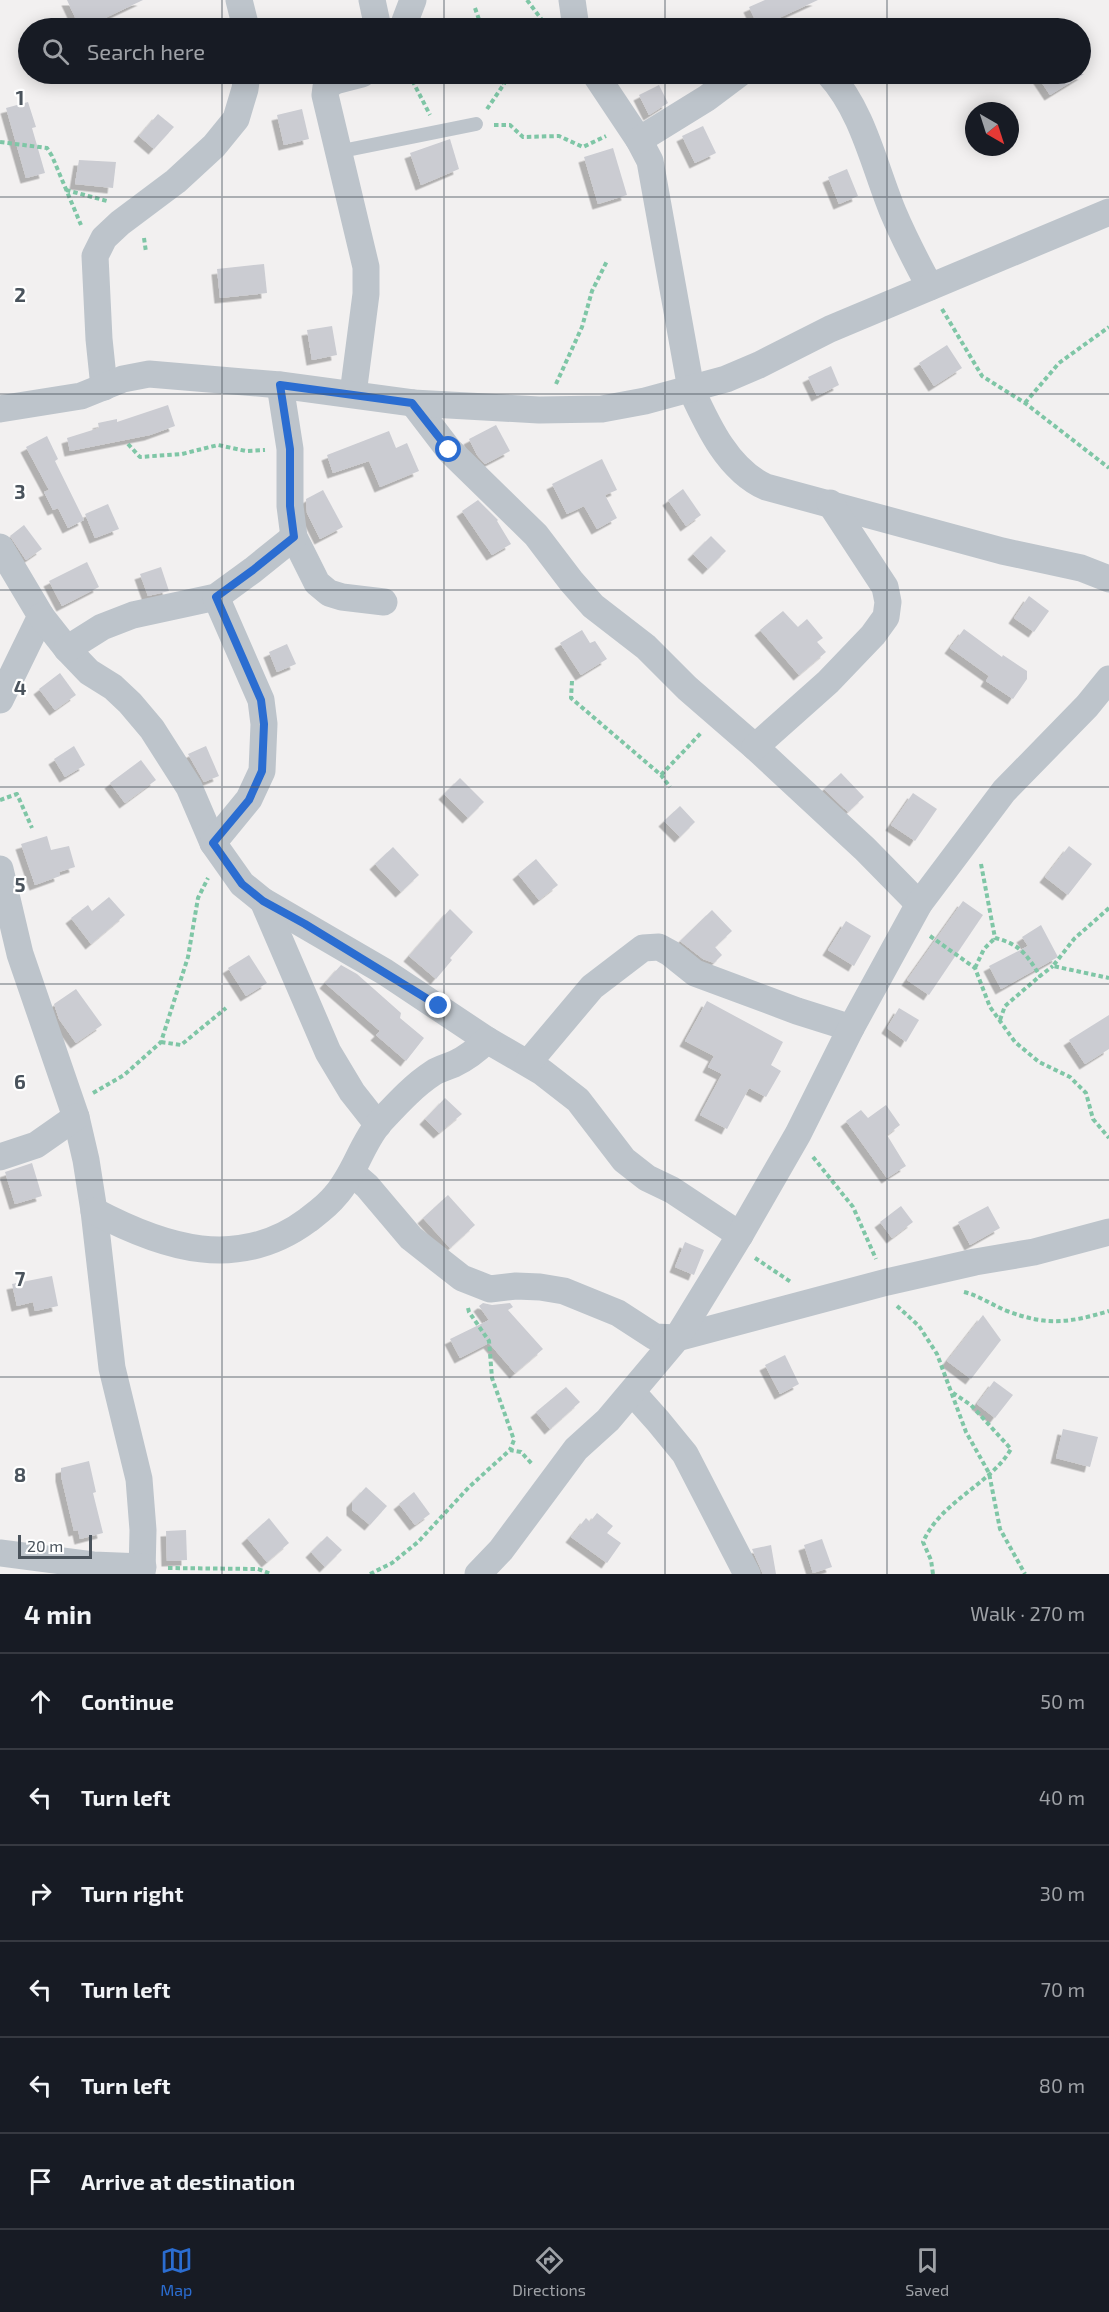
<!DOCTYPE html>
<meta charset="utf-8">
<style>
:root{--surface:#171b24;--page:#20242c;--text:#f1f3f6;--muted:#9ea1a6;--line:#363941;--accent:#2b6dd1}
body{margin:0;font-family:"Exo 2",sans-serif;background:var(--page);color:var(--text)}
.compass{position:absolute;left:965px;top:102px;width:54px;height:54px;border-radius:50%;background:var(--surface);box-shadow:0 3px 15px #0003;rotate:141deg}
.scale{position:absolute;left:18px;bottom:15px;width:74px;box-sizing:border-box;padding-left:6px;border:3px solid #4a535c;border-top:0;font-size:16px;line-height:21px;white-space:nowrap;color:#4a535c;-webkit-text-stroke:4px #fff;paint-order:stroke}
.stop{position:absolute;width:18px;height:18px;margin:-14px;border:4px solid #2b6dd1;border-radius:50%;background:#fff}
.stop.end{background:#2b6dd1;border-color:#fff;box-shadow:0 2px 6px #0008}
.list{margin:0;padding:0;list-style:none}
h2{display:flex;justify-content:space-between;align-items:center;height:78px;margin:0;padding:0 24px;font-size:26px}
h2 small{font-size:20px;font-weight:400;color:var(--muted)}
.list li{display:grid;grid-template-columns:39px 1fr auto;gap:18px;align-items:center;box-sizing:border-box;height:96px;padding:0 24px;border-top:2px solid var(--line)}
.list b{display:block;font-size:22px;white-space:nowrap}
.list em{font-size:20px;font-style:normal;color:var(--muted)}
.icon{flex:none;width:33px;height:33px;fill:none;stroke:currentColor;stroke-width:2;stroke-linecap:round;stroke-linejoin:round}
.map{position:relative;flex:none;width:1109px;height:1574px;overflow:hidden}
.search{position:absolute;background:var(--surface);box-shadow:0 3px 15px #0003;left:18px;right:18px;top:18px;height:66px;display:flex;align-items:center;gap:15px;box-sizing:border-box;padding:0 21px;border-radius:33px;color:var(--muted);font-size:22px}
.sheet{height:654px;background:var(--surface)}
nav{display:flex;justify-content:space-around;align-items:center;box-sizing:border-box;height:84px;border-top:2px solid var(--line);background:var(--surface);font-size:16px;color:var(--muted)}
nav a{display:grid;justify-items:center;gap:3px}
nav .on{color:var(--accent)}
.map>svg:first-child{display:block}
</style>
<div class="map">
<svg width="1109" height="1574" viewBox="0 0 1109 1574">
<defs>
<filter id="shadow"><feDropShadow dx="-5.5" dy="5.5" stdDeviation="0" flood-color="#0004"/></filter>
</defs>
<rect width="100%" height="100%" fill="#f2f0f0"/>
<!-- building -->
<g fill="#cbccd2" filter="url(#shadow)">
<path d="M 67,0 L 143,0 L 84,28 L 80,28 Z"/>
<path d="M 765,0 L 818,0 L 779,18 L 780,22 L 766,28 L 759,28 L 749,7 Z"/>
<path d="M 1036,74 L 1084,74 L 1050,95 Z"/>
<path d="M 659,85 L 668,103 L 649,115 L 639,95 Z"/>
<path d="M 28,102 L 36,127 L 32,128 L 45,173 L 26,178 L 6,108 Z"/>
<path d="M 302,109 L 309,139 L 284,145 L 277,115 Z"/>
<path d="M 158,114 L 174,127 L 154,149 L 139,136 Z"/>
<path d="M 703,126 L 716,153 L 695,163 L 682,136 Z"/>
<path d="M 450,139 L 459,169 L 421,185 L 410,153 Z"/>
<path d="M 613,148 L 627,195 L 598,204 L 584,157 Z"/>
<path d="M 79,160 L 116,162 L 113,188 L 75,184 Z"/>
<path d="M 847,169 L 858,196 L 839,204 L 828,177 Z"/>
<path d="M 264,264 L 267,293 L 220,298 L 217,269 Z"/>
<path d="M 332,326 L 337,355 L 312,360 L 307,330 Z"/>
<path d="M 947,345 L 962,368 L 934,386 L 919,363 Z"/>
<path d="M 831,366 L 839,385 L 817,396 L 808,377 Z"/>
<path d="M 168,405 L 175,426 L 150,435 L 70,451 L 67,438 L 99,428 L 98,423 L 117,419 L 117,422 Z"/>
<path d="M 496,425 L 510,451 L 485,464 L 477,455 L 469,439 Z"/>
<path d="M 389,431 L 396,448 L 407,443 L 419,471 L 380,487 L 369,461 L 333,473 L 327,455 Z"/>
<path d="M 47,436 L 58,459 L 55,461 L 84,520 L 68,528 L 58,508 L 53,510 L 44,492 L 49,490 L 26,447 Z"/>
<path d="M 602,459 L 617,490 L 605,495 L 617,518 L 597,529 L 584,506 L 567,514 L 552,484 Z"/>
<path d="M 683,489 L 701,515 L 686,526 L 668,500 Z"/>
<path d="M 323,490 L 343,527 L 320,539 L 307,513 L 306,499 Z"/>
<path d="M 478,500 L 498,520 L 497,521 L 511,544 L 492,555 L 462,511 Z"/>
<path d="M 108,504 L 119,529 L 95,538 L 85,514 Z"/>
<path d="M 24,525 L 42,549 L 26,560 L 10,536 Z"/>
<path d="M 711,536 L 726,551 L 708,569 L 693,554 Z"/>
<path d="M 87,562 L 99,587 L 62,606 L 49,581 Z"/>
<path d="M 161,567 L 169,591 L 148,596 L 140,574 Z"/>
<path d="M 1029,596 L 1049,611 L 1034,632 L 1014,618 Z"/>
<path d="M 783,611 L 798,627 L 807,619 L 823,638 L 817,642 L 826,652 L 799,675 L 760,630 Z"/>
<path d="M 964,629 L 1002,657 L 1003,655 L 1027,671 L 1027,679 L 1013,699 L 986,681 L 989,676 L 950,648 Z"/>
<path d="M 582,630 L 590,643 L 595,641 L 607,659 L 581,675 L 560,643 Z"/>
<path d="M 287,644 L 296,664 L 277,672 L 269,652 Z"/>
<path d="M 60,673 L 76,695 L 55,710 L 39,689 Z"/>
<path d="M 74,746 L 85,765 L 65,777 L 54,759 Z"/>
<path d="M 206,746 L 219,776 L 204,782 L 188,754 Z"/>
<path d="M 141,760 L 156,780 L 125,803 L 110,783 Z"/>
<path d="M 841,773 L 864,797 L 848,812 L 824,789 Z"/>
<path d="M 460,778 L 484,802 L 468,818 L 444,794 Z"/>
<path d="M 913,793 L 937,809 L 915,841 L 891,825 Z"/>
<path d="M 680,806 L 695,822 L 680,837 L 664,821 Z"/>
<path d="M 47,836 L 51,850 L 69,846 L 75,867 L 59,872 L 60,876 L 35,885 L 21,844 Z"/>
<path d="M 1069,846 L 1092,864 L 1068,895 L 1045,877 Z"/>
<path d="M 393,847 L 419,875 L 401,892 L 375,864 Z"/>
<path d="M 536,859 L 558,885 L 539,900 L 518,874 Z"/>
<path d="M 109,897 L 125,915 L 91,944 L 71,918 L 88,905 L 92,911 Z"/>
<path d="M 963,901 L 983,915 L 929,995 L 907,980 Z"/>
<path d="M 450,909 L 473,932 L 450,958 L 452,960 L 436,979 L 409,956 Z"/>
<path d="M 712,910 L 732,931 L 715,947 L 722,955 L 714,963 L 703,959 L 680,941 Z"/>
<path d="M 846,921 L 871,936 L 854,966 L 828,950 Z"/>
<path d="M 1041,925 L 1058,957 L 1001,989 L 989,966 L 1028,946 L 1022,937 Z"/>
<path d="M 249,955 L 267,983 L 246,996 L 228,968 Z"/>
<path d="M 341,965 L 357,974 L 401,1013 L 400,1018 L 424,1038 L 406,1061 L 376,1035 L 380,1031 L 325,983 Z"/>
<path d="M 76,989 L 102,1025 L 76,1043 L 59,1019 L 54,1004 Z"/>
<path d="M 707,1001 L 783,1042 L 771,1065 L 781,1071 L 766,1097 L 749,1088 L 727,1129 L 700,1115 L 722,1074 L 708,1067 L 714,1056 L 685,1041 Z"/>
<path d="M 899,1008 L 919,1020 L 906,1042 L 887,1028 Z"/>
<path d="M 1109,1015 L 1109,1049 L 1085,1064 L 1069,1040 Z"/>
<path d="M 445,1098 L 462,1114 L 439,1133 L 425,1119 Z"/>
<path d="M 886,1105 L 900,1125 L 887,1135 L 906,1166 L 887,1178 L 846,1121 L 861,1110 L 868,1118 Z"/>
<path d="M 32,1163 L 42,1196 L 15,1204 L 5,1172 Z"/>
<path d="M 448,1195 L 475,1225 L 450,1248 L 423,1218 Z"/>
<path d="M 901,1206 L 913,1222 L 892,1238 L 880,1222 Z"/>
<path d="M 988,1206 L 1000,1228 L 970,1245 L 958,1222 Z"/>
<path d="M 685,1242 L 704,1250 L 694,1275 L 675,1267 Z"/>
<path d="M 52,1276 L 58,1306 L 35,1311 L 33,1302 L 17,1306 L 12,1284 Z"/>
<path d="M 483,1303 L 492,1305 L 510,1303 L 513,1307 L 508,1310 L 543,1349 L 515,1373 L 489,1343 L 460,1358 L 450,1339 L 489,1320 L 479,1306 Z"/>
<path d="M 983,1315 L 1001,1340 L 971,1379 L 947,1361 Z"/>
<path d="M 785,1355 L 799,1384 L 780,1394 L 765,1365 Z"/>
<path d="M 994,1381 L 1013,1395 L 995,1418 L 977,1404 Z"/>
<path d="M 566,1387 L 580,1402 L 550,1429 L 536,1412 Z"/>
<path d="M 1063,1429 L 1098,1437 L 1090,1467 L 1056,1458 Z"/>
<path d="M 89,1461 L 96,1492 L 93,1493 L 103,1533 L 80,1539 L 78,1530 L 74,1531 L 61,1476 L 61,1468 Z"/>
<path d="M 366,1487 L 387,1506 L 370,1525 L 352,1510 L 352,1502 Z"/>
<path d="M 414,1492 L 430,1514 L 415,1525 L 399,1504 Z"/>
<path d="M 597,1513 L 613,1526 L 607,1533 L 621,1543 L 607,1563 L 571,1537 L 586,1518 L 590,1522 Z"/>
<path d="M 269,1518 L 289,1543 L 267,1562 L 247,1538 Z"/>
<path d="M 186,1530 L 187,1560 L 167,1561 L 166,1531 Z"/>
<path d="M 327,1536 L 342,1550 L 325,1567 L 311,1552 Z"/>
<path d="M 822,1539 L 832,1567 L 813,1573 L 804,1545 Z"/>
<path d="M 771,1545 L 776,1574 L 763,1574 L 752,1549 Z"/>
</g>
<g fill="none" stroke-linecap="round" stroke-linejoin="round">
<!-- path -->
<g stroke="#7fc6a6" stroke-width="4" stroke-dasharray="4.5 3" stroke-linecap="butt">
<path d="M 527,0 L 548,28"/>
<path d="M 475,8 L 482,28"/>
<path d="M 409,74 L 430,115"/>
<path d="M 487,109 L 504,84 L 500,74"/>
<path d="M 494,125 L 510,125 L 523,137 L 559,136 L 583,147 L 606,136"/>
<path d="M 0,142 L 47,148 L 52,156 L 81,225"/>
<path d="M 66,190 L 107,201"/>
<path d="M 144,238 L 146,252"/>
<path d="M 942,309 L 982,376 L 1025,403 L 1109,468"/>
<path d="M 556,384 L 582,327 L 592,291 L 607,261"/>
<path d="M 1025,403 L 1059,363 L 1109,327"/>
<path d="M 128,444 L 140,457 L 182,454 L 218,445 L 246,451 L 265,450"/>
<path d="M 572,681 L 571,698 L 661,775 L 670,787"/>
<path d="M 661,775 L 701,733"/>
<path d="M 0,800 L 17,794 L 32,828"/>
<path d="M 981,864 L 995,938 C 1020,944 1027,955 1040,976 L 1053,966"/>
<path d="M 1109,908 L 1074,939 L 1053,966 L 1109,978"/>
<path d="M 930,936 L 975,968 L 990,1007 L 1015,1042 L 1039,1062 L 1070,1077 L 1086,1093 L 1093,1119 L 1109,1138"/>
<path d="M 975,968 L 984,949 L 995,938"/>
<path d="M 1000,1020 L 1005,1006 L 1040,976"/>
<path d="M 161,1042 L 181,1045 L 226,1008"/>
<path d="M 93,1093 L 124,1075 L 161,1042 L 188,957 L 198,898 L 208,878"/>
<path d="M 813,1157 L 853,1207 L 876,1259"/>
<path d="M 755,1258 L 791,1282"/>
<path d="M 964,1292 C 980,1296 992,1305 1007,1311 C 1047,1326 1069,1323 1109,1311"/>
<path d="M 897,1306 L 919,1326 L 937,1354 L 966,1432 L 989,1473 L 1000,1529 L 1025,1574"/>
<path d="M 468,1308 L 469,1312 L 489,1341 L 492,1378 L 514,1440 L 510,1450"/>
<path d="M 168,1568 L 258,1569 L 271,1574"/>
<path d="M 370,1574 L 392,1563 L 418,1542 L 469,1487 L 510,1450 L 521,1452 L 533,1465"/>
<path d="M 933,1574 L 931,1560 L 923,1542 C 941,1501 991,1484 1011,1449 L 971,1405 L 953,1393"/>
</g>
<!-- lane -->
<path stroke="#bdc4cb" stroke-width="14" d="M 337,152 L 476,124"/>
<!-- street -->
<g stroke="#bdc4cb" stroke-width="27">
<path d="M 239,0 L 246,28"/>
<path d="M 372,0 L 378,28"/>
<path d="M 572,0 L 576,28"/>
<path d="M 405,28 L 405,21 L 413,0"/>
<path d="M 595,74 L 639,140 L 650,161 L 691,389 C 708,426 728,470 766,487 L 1002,551 L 1081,568 L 1109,579"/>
<path d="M 829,74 C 863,111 874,166 893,212 C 904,238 917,263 930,287"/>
<path d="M 639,140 L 707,98 L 739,74"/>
<path d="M 280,385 L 290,449 L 290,506 L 294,537 L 317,583 L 329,593 L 342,597 L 384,602"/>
<path d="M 104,387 L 99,339 L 95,256 L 104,238 L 120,223 L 176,181 L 214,146 L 236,119 L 245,89 L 247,74"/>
<path d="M 353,394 L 366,294 L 366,267 L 325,95 L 326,87 L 335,81 L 362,74"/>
<path d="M 413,403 L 449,450 L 536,535 L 571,581 L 593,606 L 646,647 L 687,688 L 755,747 L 865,849 L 919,904"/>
<path d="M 0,409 L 81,396 L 123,379 L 149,374 L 280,385 L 413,403 L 539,410 L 602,409 L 645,401 L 726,379 L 759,365 L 830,329 L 1109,212"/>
<path d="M 0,547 L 41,616 L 0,700"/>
<path d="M 41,616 L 67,649 L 89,672 L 113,687 L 130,703 L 152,729 L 189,787 L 213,843 L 242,884 L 263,901 L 385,972 L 487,1040 L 542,1072 L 578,1100 L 624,1160 L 647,1178 L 672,1190 L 740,1235"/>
<path d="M 67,649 L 102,627 L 133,615 L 216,597 L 253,570 L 294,537"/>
<path d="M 755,747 L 828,682 L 873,635 L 886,617 L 888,602 L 885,587 L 830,503"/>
<path d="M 213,843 L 249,799 L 262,771 L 264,724 L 261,700 L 216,597"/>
<path d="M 0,869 L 20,954 L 76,1117 L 86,1160 L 94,1211 L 112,1368 L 139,1479 L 143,1530 L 142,1574"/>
<path d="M 263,901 L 328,1052 L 352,1092 L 378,1125"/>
<path d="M 528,1063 L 592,987 L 643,948 L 659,947 L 670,953 L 695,973 L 797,1011 L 851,1028"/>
<path d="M 0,1157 L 36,1145 L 76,1117"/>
<path d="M 352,1173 L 367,1186 L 411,1238 L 462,1278 L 490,1289 L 516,1286 L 540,1287 L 564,1291 L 618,1313 L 655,1337 L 677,1338 L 887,1282 L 975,1262 L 1034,1252 L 1109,1232"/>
<path d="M 94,1211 C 164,1248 238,1272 308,1220 C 317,1213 328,1205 335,1196 C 355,1174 361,1144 380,1122 C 396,1105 413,1086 433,1073 C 439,1069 447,1067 454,1064 C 467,1058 477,1050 487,1040"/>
<path d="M 633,1393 L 658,1421 L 685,1454 L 747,1574"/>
<path d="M 0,1553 L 93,1565 L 143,1567"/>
<path d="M 478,1574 L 501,1550 L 576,1449 L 608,1420 L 677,1338 L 740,1235 L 798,1134 L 851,1028 L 919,904 L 1004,791 L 1087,706 L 1109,679"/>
</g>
</g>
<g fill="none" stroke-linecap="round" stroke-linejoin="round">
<!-- route -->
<path stroke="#2b6dd1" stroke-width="8" d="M 439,1006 L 305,924 L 263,901 L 242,884 L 213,843 L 249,800 L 262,771 L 264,724 L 261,700 L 216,597 L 253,570 L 294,537 L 290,506 L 290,449 L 280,385 L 412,403 L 449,450"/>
</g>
<!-- grid -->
<path fill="none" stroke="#4a535c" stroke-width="1.5" stroke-opacity="0.55" d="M 222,0 L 222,28M 444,0 L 444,28M 665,0 L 665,28M 887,0 L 887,28M 222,74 L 222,1574M 444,74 L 444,1574M 665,74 L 665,1574M 887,74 L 887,1574M 0,197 L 1109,197M 0,394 L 1109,394M 0,590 L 1109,590M 0,787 L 1109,787M 0,984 L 1109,984M 0,1180 L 1109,1180M 0,1377 L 1109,1377"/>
<g font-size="20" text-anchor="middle" font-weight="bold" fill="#4a535c" stroke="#fff" stroke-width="4.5" stroke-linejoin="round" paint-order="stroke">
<text x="20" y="105">1</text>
<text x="20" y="302">2</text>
<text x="20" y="499">3</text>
<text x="20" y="695">4</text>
<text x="20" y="892">5</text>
<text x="20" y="1089">6</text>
<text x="20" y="1286">7</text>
<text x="20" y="1482">8</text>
</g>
</svg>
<svg class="compass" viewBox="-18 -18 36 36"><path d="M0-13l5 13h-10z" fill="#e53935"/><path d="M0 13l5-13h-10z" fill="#9ea1a6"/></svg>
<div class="scale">20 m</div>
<div class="stop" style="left:449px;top:450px"></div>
<div class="stop end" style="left:439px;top:1006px"></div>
<div class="search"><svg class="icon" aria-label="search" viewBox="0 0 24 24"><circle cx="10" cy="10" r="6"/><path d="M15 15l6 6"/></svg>Search here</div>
</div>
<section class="sheet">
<h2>4 min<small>Walk · 270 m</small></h2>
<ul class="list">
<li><svg class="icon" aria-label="ahead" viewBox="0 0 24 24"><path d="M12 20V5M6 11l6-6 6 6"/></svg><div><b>Continue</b></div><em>50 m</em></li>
<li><svg class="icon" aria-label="left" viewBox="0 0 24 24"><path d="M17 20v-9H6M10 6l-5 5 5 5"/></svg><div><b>Turn left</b></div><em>40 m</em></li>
<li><svg class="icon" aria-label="right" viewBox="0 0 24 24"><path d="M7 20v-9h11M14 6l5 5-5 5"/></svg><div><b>Turn right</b></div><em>30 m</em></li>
<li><svg class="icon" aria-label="left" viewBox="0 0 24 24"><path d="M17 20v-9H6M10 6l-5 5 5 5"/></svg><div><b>Turn left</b></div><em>70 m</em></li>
<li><svg class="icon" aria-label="left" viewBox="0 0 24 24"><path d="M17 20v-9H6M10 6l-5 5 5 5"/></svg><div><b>Turn left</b></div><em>80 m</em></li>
<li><svg class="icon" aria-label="arrive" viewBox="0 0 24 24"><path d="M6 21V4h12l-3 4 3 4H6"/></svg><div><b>Arrive at destination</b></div></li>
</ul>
</section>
<nav>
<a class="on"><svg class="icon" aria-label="map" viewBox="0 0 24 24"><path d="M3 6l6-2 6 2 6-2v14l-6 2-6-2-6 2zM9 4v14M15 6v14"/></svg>Map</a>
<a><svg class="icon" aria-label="directions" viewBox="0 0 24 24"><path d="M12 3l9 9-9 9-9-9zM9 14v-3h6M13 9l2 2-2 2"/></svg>Directions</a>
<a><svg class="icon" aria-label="saved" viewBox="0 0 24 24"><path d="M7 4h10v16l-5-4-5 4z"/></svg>Saved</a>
</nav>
